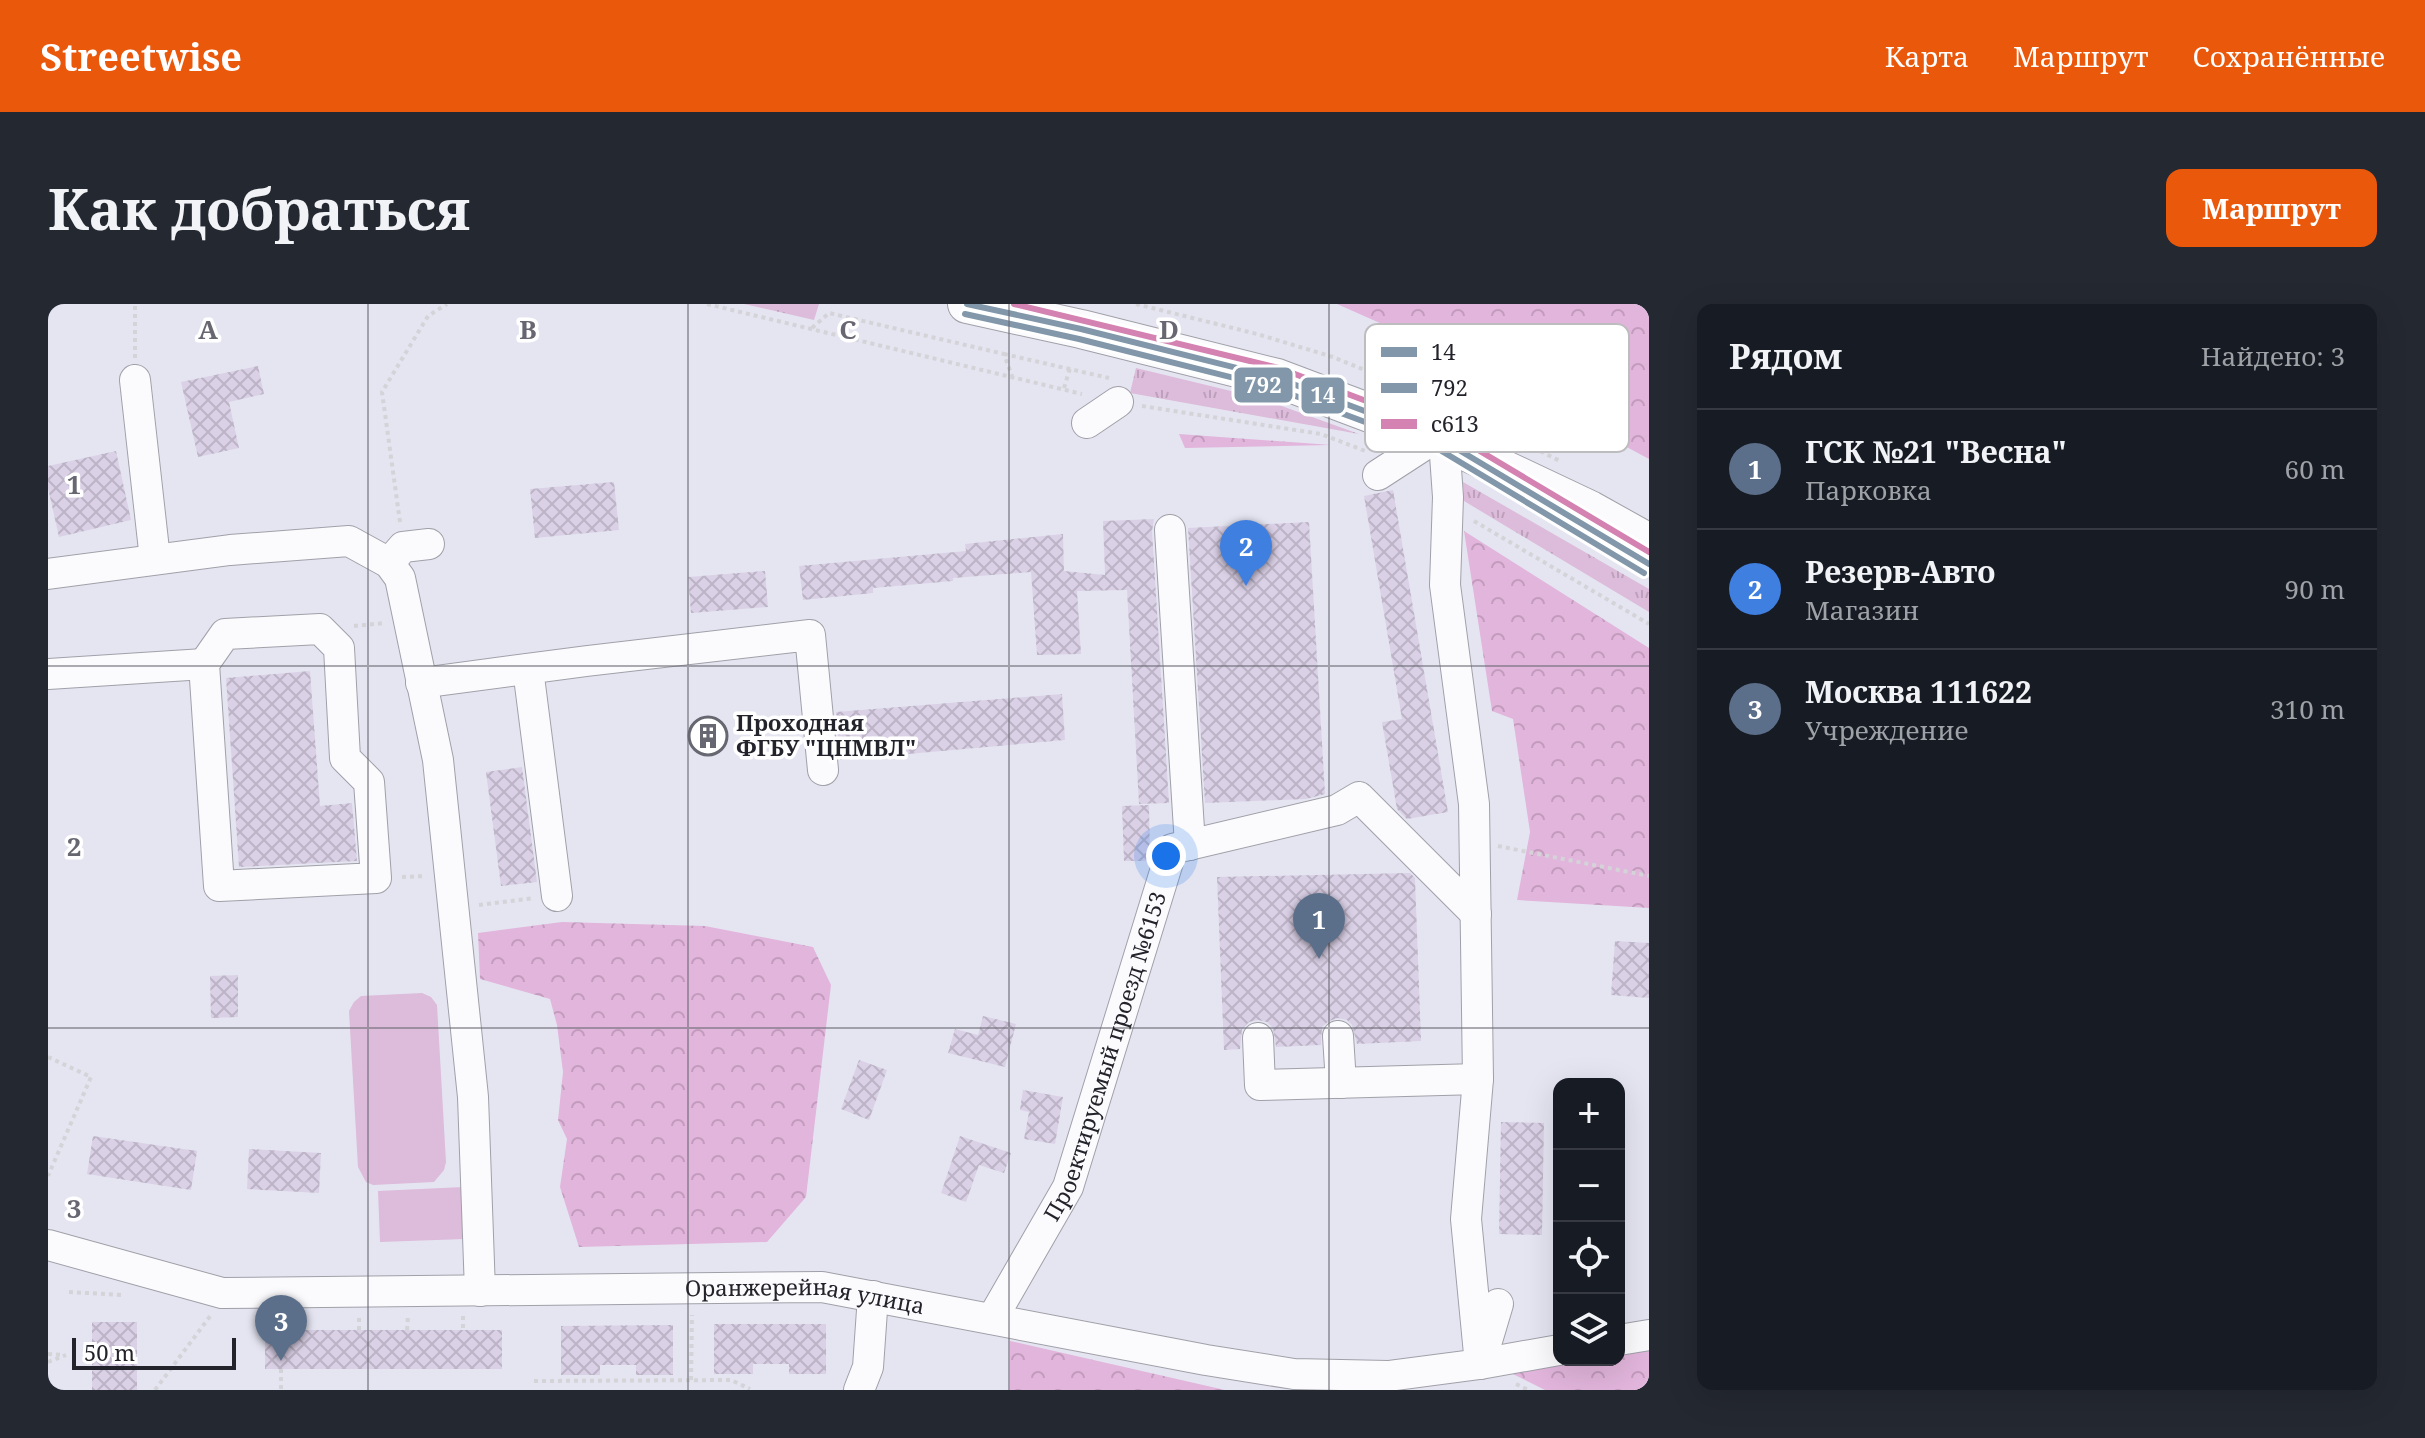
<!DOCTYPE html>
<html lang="ru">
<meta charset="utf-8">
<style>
:root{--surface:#171b24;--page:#242831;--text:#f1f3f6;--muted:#9ea1a6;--line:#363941;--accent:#ea580c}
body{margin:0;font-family:"Noto Serif",serif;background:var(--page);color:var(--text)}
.controls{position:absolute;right:24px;bottom:24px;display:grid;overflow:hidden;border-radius:16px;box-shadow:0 8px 32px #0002}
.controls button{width:72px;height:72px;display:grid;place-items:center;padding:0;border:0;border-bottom:2px solid var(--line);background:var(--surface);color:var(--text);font:40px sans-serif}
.scale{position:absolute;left:24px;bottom:20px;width:164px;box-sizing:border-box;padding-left:8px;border:4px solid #23232b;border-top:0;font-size:22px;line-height:28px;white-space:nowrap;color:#23232b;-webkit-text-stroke:6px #fff;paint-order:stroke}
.you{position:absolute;left:1118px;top:552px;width:28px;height:28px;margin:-20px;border:6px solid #fff;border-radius:50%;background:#1a73e8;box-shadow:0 0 0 12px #1a73e833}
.badge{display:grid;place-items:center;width:52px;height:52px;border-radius:50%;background:var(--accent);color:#fff;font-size:26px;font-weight:700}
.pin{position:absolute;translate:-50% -66px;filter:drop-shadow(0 2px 4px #0008)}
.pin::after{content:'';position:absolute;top:42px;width:28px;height:24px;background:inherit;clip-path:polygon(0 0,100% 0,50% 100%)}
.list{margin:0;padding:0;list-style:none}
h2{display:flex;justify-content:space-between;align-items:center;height:104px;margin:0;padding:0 32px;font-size:34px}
h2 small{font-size:26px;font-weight:400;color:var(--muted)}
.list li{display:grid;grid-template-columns:52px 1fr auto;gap:24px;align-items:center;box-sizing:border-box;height:120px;padding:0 32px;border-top:2px solid var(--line)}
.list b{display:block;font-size:30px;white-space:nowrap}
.list p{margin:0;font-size:26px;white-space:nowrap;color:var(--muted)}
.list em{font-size:26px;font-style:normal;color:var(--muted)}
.icon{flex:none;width:44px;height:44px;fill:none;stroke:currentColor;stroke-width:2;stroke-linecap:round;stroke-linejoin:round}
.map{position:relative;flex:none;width:1601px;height:1086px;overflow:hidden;border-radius:16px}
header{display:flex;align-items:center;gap:48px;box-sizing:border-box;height:112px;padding:0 40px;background:var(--accent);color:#fff}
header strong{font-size:38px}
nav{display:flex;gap:44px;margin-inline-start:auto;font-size:28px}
.intro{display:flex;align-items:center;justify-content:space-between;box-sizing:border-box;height:192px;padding:0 48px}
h1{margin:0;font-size:56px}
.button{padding:20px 36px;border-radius:16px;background:var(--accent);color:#fff;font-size:28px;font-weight:700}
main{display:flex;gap:48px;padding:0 48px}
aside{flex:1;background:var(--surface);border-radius:16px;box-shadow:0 8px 32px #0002}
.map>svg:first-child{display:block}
</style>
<header>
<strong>Streetwise</strong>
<nav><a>Карта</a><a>Маршрут</a><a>Сохранённые</a></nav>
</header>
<div class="intro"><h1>Как добраться</h1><a class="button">Маршрут</a></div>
<main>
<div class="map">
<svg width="1601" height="1086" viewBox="0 0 1601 1086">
<defs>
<pattern id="grass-tufts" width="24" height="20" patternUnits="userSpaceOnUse" patternTransform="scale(2)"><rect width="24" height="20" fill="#ddbbda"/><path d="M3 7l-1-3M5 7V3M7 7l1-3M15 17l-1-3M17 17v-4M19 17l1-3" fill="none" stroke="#bda0bb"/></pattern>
<pattern id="forest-crowns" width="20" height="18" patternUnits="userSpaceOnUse" patternTransform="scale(2)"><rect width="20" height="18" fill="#e2b5dc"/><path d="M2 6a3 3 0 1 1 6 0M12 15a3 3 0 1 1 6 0" fill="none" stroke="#c29bbd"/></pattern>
<pattern id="building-cross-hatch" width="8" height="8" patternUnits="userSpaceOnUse" patternTransform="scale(2)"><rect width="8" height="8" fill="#dbd1e7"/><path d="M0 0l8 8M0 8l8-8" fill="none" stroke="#bcb3c6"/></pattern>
</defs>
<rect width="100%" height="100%" fill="#e5e5f2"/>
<!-- grass -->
<g fill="url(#grass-tufts)">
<path d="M 696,0 L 771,0 L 766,16 Z"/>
<path d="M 1088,64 L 1212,94 L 1311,130 L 1082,89 Z"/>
<path d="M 1415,178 L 1601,285 L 1601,308 L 1416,197 Z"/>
</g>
<!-- forest -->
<g fill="url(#forest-crowns)">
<path d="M 1289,0 L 1601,0 L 1601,155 L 1422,59 Z"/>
<path d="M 1131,130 L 1283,141 L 1137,144 Z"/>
<path d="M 1416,227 L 1601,344 L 1601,604 L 1469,596 L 1482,528 L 1465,415 L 1444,407 Z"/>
<path d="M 514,618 L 657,622 L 765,643 L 783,681 L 758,893 L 719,938 L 531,943 L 512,883 L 519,835 L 510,816 L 515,768 L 509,721 L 502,695 L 432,675 L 430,629 Z"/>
<path d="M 962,1037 L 1177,1086 L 962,1086 Z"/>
<path d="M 1601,1045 L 1601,1086 L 1497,1086 L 1461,1068 L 1536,1056 L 1571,1056 L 1571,1050 Z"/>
</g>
<!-- pitch -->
<g fill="#ddbbda">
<path d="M 374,689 L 383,693 L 389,701 L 398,858 L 396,866 L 386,878 L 325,881 L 318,878 L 310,863 L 301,707 L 306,698 L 313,692 Z"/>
<path d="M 415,883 L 417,935 L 332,938 L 330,887 Z"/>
</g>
<!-- building -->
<g fill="url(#building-cross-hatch)">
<path d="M 210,62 L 216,90 L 181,98 L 191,144 L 150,153 L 133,78 Z"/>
<path d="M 68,147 L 83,216 L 11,233 L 0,184 L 0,162 Z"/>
<path d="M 566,178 L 571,226 L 487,234 L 482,185 Z"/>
<path d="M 1345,186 L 1400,508 L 1359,515 L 1349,505 L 1334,418 L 1354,415 L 1316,192 Z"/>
<path d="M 1106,215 L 1104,227 L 1121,499 L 1091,500 L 1079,286 L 1029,287 L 1033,350 L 989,351 L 983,268 L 905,274 L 905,277 L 825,284 L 825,289 L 755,296 L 751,262 L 918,247 L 917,240 L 1015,230 L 1016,267 L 1057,271 L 1055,217 Z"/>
<path d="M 1261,218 L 1277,490 L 1258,495 L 1157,499 L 1140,224 Z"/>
<path d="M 717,267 L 720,303 L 643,309 L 640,273 Z"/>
<path d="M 262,367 L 272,502 L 304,499 L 309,557 L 191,563 L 178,374 Z"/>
<path d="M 1014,390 L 1017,436 L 792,456 L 788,408 Z"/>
<path d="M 674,418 L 675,444 L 646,445 L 645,419 Z"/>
<path d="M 474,463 L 489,578 L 453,582 L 438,468 Z"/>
<path d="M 1101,501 L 1102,557 L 1076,557 L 1074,502 Z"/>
<path d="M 1362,569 L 1367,574 L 1373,737 L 1309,740 L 1304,721 L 1299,716 L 1290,714 L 1281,717 L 1274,723 L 1273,741 L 1228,743 L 1225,724 L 1219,718 L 1210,716 L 1201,718 L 1194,725 L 1192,745 L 1176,746 L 1169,573 Z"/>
<path d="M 1567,637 L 1601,639 L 1601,694 L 1563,691 Z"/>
<path d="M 190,671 L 190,713 L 163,714 L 162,672 Z"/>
<path d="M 935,712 L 968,720 L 957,763 L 900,749 L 907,725 L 930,731 Z"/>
<path d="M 811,756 L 839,766 L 821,816 L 793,805 Z"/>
<path d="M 975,786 L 1015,793 L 1007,840 L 976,835 L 981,808 L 972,806 Z"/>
<path d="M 1453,818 L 1496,819 L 1494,931 L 1451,930 Z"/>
<path d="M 45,832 L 149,847 L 143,886 L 39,870 Z"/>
<path d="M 912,832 L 963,849 L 956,869 L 931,861 L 918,898 L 893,889 Z"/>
<path d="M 201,845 L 273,849 L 271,889 L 199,885 Z"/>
<rect x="44" y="1018" width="45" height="68"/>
<path d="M 666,1020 L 778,1020 L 778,1070 L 741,1070 L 741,1060 L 705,1060 L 705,1070 L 666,1070 Z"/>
<path d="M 625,1021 L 625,1071 L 588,1071 L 588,1061 L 552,1061 L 552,1071 L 513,1071 L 513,1022 Z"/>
<rect x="217" y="1026" width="237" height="39"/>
</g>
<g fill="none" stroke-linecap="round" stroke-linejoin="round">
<!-- minor casing -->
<g stroke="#a0a0a9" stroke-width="32">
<g id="minor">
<path d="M 87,76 L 107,255"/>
<path d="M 1039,119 L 1070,98"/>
<path d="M 1396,137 L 1400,193 L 1397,281 L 1426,500 L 1430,775"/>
<path d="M 1330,171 L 1387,134"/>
<path d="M 1122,226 L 1142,541"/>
<path d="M 341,259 L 355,243 L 381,240"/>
<path d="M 0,270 L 182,246 L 301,237 L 341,259 L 352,274 L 390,456 L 425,793 L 432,987"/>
<path d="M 272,325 L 291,344 L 297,454 L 321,478 L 328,574 L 171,582 L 156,360 L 177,330 Z"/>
<path d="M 480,365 L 509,592"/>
<path d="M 0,370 L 156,360"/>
<path d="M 373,379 L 539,357 L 762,331 L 775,466"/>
<path d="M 1290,732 L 1293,779"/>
<path d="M 1210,734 L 1212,781 L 1430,775 L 1418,915 L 1432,1060"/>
<path id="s1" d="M 0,941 L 174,989 L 774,983 L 1158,1056 L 1246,1070 L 1340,1072 L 1432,1060 L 1511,1046"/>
<path id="s2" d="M 944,1015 L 1020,883 L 1124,545 L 1289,506 L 1311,493 L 1428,610"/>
<path d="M 1571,1036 L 1601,1031"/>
<path d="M 1436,1047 L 1450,1000"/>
<path d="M 811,1086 L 820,1063 L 825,992"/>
</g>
</g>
<!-- major casing -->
<g stroke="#a0a0a9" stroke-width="40">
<path id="major" d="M 919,0 L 1033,25 L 1229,74 L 1396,137 L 1542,206 L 1601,239"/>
</g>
<!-- path -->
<g stroke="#d3d3d8" stroke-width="4" stroke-dasharray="4 4" stroke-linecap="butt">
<path d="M 659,0 L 1034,90"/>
<path d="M 1088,0 L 1209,30 L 1285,53 L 1389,96 L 1512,157"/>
<path d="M 764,24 L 781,9 L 956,50 L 964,72"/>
<path d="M 956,50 L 1061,74"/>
<path d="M 87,54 L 87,0"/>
<path d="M 1016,84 L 1022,64"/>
<path d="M 1094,102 L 1273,130 L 1320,148"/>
<path d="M 1426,217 L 1601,320"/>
<path d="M 352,218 L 334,88 L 380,12 L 399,0"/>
<path d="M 306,322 L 337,319"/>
<path d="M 1450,542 L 1601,572"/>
<path d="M 354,573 L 378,572"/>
<path d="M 431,601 L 486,594"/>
<path d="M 0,753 L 43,773 L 0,872"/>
<path d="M 21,988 L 75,991"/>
<path d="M 415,1012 L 415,1026"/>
<path d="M 255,1026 L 256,1012"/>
<path d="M 311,1026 L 311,1012"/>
<path d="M 359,1026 L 360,1012"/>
<path d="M 0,1050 L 14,1051"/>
<path d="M 0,1058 L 18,1051"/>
<path d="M 233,1065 L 233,1086"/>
<path d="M 643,1076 L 644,1011"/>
<path d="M 486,1077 L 683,1076 L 702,1085"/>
<path d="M 1468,1080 L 1480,1086"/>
<path d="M 107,1086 L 163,1011"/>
</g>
<!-- minor -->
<use href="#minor" stroke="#fbfbfd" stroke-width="30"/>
<!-- major -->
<use href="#major" stroke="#fbfbfd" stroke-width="38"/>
<!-- bus-1 casing -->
<g stroke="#fff" stroke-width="12">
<path id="bus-1" d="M 919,0 L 1033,25 L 1229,74 L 1396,137 L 1601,260"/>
</g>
<!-- bus-2 casing -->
<g stroke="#fff" stroke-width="12">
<path id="bus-2" d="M 917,10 L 1031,35 L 1226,84 L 1392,146 L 1596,269"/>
</g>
<!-- bus-3 casing -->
<g stroke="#fff" stroke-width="12">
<path id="bus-3" d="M 966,0 L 1231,64 L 1400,128 L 1601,248"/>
</g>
<!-- bus-1 -->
<use href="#bus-1" stroke="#8298aa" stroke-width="6"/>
<!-- bus-2 -->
<use href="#bus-2" stroke="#8298aa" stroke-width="6"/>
<!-- bus-3 -->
<use href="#bus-3" stroke="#d382b1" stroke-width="6"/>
</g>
<!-- grid -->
<path fill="none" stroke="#676771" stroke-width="2" stroke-opacity="0.55" d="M 320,0 L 320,1086M 640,0 L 640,1086M 961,0 L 961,1086M 1281,0 L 1281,1086M 0,362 L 1601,362M 0,724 L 1601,724"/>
<!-- icons -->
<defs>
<g id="building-ring" transform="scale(2)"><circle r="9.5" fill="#fff" stroke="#676771" stroke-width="1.5"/><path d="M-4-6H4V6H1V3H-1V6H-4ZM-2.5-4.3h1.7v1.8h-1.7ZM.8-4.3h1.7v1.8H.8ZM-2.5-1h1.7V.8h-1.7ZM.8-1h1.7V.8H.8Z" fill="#676771"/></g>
</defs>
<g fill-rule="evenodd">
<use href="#building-ring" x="660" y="432"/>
</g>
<g text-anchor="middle" stroke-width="7" stroke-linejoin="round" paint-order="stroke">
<!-- poi labels -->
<g font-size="22" font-weight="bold" fill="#23232b" stroke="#fff" text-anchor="start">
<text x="688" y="427">Проходная<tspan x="688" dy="25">ФГБУ "ЦНМВЛ"</tspan></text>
</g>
<!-- street labels -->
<g font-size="22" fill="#23232b" stroke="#fff">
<text dy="8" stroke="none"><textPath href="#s2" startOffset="288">Проектируемый проезд №6153</textPath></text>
<text dy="8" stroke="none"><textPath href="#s1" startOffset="764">Оранжерейная улица</textPath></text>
</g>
</g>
<!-- legend -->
<rect x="1317" y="20" width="264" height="128" rx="12" fill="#fff" stroke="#bdbdbf" stroke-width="2"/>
<rect x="1333" y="43" width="36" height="10" fill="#8298aa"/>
<rect x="1333" y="79" width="36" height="10" fill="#8298aa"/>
<rect x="1333" y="115" width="36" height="10" fill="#d382b1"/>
<g font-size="22" fill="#23232b">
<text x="1383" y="56">14</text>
<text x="1383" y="92">792</text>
<text x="1383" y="128">с613</text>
</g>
<g font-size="26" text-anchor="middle" font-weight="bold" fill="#676771" stroke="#fff" stroke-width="7" stroke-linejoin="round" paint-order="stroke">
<text x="160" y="35">A</text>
<text x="480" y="35">B</text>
<text x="800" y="35">C</text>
<text x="1121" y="35">D</text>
<text x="26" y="190">1</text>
<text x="26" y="552">2</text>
<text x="26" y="914">3</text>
</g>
<g stroke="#fff" stroke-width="3">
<rect x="1185" y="62" width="61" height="38" rx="8" fill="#8298aa"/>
<rect x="1252" y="72" width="46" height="39" rx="8" fill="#8298aa"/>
</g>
<g font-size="22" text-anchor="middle" font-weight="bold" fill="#fff">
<text x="1215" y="89">792</text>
<text x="1275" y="99">14</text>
</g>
</svg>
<div class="controls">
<button>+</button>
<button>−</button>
<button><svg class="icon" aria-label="locate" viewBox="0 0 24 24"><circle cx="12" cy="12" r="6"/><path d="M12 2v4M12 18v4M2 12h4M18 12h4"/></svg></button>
<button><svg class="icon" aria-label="layers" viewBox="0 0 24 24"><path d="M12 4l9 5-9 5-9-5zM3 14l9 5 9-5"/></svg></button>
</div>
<div class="scale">50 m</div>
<div class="you"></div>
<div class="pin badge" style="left:1271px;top:655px;background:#5c6f8a">1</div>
<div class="pin badge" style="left:1198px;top:282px;background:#3f7fe0">2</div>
<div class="pin badge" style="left:233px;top:1057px;background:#5c6f8a">3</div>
</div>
<aside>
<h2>Рядом<small>Найдено: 3</small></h2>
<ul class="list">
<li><span class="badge" style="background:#5c6f8a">1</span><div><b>ГСК №21 &quot;Весна&quot;</b><p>Парковка</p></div><em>60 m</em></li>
<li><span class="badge" style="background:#3f7fe0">2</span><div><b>Резерв-Авто</b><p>Магазин</p></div><em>90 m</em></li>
<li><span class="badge" style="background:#5c6f8a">3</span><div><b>Москва 111622</b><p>Учреждение</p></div><em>310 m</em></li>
</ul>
</aside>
</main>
